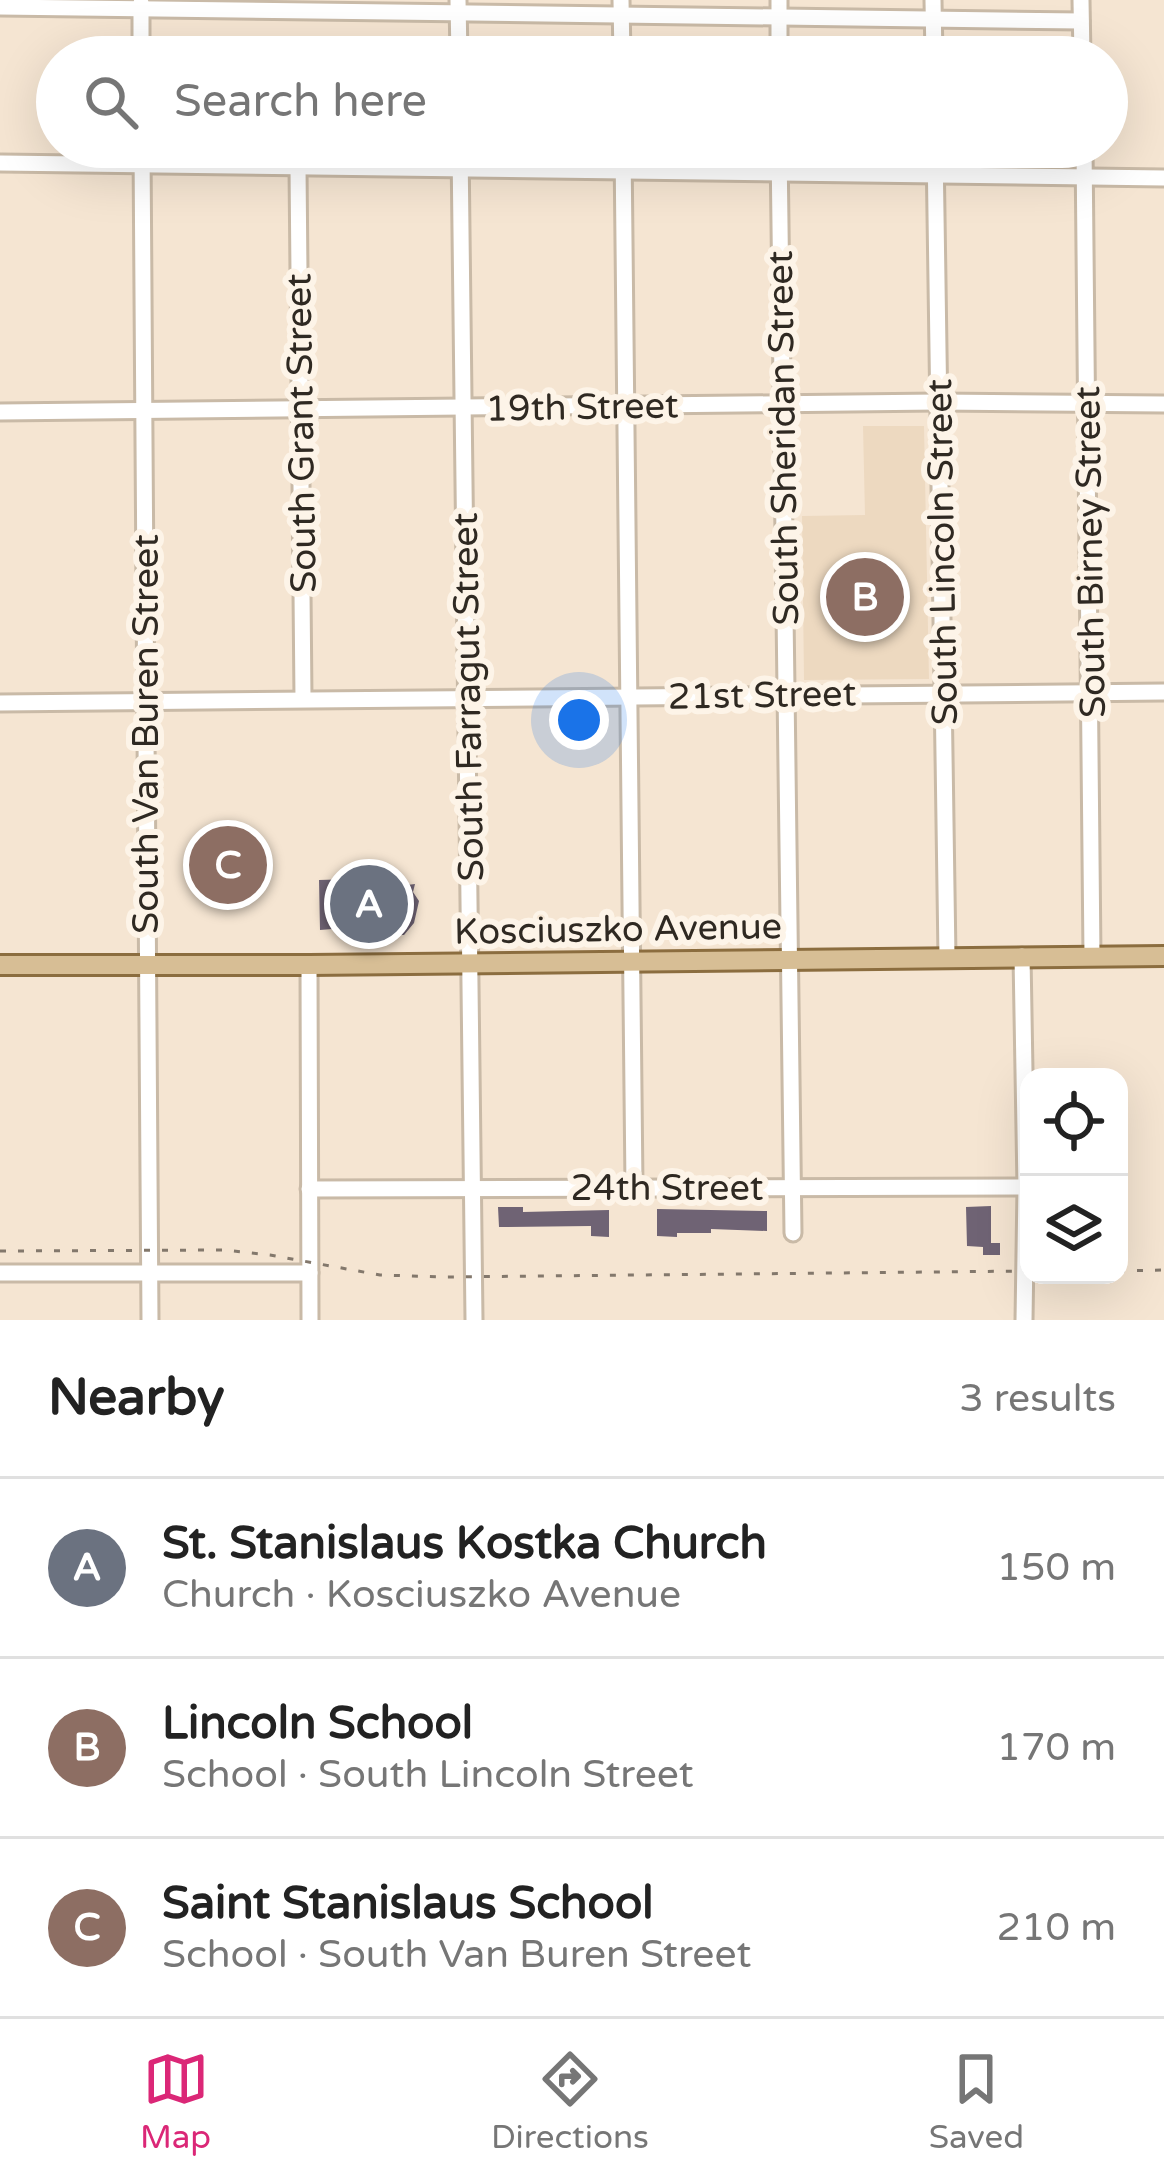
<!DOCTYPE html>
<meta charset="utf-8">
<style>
:root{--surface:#fff;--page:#f2f2f2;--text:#222;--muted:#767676;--line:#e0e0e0;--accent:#db2777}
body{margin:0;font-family:"Varela Round",sans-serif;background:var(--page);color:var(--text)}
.controls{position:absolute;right:36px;bottom:36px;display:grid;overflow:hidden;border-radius:24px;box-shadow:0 12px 48px #0002}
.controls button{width:108px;height:108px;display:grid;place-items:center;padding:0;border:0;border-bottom:3px solid var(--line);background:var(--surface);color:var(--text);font:60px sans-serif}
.you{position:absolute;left:579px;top:720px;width:42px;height:42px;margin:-30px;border:9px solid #fff;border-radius:50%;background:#1a73e8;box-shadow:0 0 0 18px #1a73e833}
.badge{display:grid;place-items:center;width:78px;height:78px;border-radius:50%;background:var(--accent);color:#fff;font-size:39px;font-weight:700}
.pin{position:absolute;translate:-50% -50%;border:6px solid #fff;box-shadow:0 3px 12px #0006}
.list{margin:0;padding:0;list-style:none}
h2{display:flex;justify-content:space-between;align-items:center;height:156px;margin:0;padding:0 48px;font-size:51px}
h2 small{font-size:39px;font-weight:400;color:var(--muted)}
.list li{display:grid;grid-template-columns:78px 1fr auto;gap:36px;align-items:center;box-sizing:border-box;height:180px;padding:0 48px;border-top:3px solid var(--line)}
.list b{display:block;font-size:45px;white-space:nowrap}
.list p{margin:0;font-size:39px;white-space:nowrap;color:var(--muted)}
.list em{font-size:39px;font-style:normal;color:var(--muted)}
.icon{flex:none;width:66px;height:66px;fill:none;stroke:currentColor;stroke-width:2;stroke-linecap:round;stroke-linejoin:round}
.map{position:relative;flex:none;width:1164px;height:1320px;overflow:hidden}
.search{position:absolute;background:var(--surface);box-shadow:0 12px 48px #0002;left:36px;right:36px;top:36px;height:132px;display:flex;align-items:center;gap:30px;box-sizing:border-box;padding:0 42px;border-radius:66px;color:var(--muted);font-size:45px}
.sheet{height:696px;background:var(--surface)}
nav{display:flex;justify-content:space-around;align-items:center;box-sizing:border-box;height:168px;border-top:3px solid var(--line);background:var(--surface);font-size:33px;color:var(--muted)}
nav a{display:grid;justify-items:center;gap:6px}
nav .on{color:var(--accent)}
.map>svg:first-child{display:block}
</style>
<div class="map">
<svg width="1164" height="1320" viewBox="0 0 1164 1320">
<rect width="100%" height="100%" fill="#f5e5d2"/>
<!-- built -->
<path fill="#edd9c0" d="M 863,426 L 924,426 L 929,679 L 804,680 L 802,516 L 865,515 Z"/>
<!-- building -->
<g fill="#6f6374">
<path d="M 394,872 L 394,880 L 404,879 L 407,885 L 415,884 L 413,892 L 419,901 L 414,923 L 404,935 L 357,934 L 357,927 L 320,930 L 319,880 L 353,879 L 352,873 Z"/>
<path d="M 991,1206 L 991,1243 L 1000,1243 L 1000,1255 L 983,1255 L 983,1247 L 967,1246 L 966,1207 Z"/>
<path d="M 498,1207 L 523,1207 L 523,1212 L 609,1210 L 609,1237 L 591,1236 L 591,1226 L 499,1227 Z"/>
<path d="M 657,1209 L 767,1211 L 767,1231 L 711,1229 L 711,1233 L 677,1233 L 677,1237 L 657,1236 Z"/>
</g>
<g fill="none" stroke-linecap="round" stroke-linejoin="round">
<!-- minor casing -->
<g stroke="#c9baa7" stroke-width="21">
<g id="minor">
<path d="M 458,0 L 459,57"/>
<path d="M 621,0 L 622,57"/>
<path d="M 779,0 L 779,57"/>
<path d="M 933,0 L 934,57"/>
<path d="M 1081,0 L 1082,57"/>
<path d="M 141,3 L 141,57"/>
<path d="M 0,7 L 1081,21"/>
<path d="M 142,147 L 150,1320"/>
<path d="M 460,147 L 474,1320"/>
<path d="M 623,147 L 634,1186"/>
<path d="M 779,147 L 793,1233"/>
<path d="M 935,147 L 947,957"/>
<path d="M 1084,147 L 1092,956"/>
<path d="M 0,163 L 1164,178"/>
<path d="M 298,167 L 303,698"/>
<path d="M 0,412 L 938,402 L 1164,404"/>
<path d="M 0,703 L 1164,692"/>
<path d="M 1022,956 L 1026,1187 L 1024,1320"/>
<path d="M 309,965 L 310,1320"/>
<path d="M 309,1189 L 1026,1187"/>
<path d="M 0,1273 L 310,1273"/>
</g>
</g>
<!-- major casing -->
<g stroke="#8b6d3f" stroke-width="24">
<path id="major" d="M 0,965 L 309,965 L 1164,956"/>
</g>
<!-- minor -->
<use href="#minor" stroke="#fff" stroke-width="15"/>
<!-- major -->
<use href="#major" stroke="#d7be95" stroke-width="18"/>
<!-- rail -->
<g stroke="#83786c" stroke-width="3" stroke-dasharray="6 12" stroke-linecap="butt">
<path d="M 0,1251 L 224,1250 L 270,1255 L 380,1275 L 444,1277 L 1029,1271"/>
<path d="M 1119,1271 L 1164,1270"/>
</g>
</g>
<g text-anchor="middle" stroke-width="12" stroke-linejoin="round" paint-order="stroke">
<!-- street labels -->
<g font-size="36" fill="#2f2922" stroke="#fdf4e8">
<text transform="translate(582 406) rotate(-1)" y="13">19th Street</text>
<text transform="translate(300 433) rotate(-91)" y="13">South Grant Street</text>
<text transform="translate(782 438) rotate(-91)" y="13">South Sheridan Street</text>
<text transform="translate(941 552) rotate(-91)" y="13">South Lincoln Street</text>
<text transform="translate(1089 552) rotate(-91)" y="13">South Birney Street</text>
<text transform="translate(762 694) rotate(-1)" y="13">21st Street</text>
<text transform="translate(467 697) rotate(-91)" y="13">South Farragut Street</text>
<text transform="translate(145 734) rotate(-90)" y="13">South Van Buren Street</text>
<text transform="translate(618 928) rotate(-1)" y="13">Kosciuszko Avenue</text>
<text x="667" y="1200">24th Street</text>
</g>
</g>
</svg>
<div class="controls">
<button><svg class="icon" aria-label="locate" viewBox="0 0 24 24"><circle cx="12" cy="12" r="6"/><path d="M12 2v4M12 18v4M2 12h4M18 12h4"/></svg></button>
<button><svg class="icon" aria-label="layers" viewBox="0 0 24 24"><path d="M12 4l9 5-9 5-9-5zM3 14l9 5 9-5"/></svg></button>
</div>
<div class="you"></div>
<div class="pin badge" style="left:369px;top:904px;background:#6b7280">A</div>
<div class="pin badge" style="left:865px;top:597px;background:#8d6e63">B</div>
<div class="pin badge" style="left:228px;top:865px;background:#8d6e63">C</div>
<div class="search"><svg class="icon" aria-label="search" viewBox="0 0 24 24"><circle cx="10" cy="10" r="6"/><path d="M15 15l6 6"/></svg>Search here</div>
</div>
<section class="sheet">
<h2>Nearby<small>3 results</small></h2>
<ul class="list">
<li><span class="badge" style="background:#6b7280">A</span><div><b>St. Stanislaus Kostka Church</b><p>Church · Kosciuszko Avenue</p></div><em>150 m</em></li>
<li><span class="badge" style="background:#8d6e63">B</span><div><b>Lincoln School</b><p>School · South Lincoln Street</p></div><em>170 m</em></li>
<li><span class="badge" style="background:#8d6e63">C</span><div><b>Saint Stanislaus School</b><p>School · South Van Buren Street</p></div><em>210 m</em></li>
</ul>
</section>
<nav>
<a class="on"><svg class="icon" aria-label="map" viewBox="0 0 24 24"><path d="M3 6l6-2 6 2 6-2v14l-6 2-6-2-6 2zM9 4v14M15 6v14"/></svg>Map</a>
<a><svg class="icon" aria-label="directions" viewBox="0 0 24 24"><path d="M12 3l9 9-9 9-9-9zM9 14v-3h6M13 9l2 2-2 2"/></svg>Directions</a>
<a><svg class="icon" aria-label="saved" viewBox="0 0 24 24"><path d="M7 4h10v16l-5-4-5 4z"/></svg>Saved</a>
</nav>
